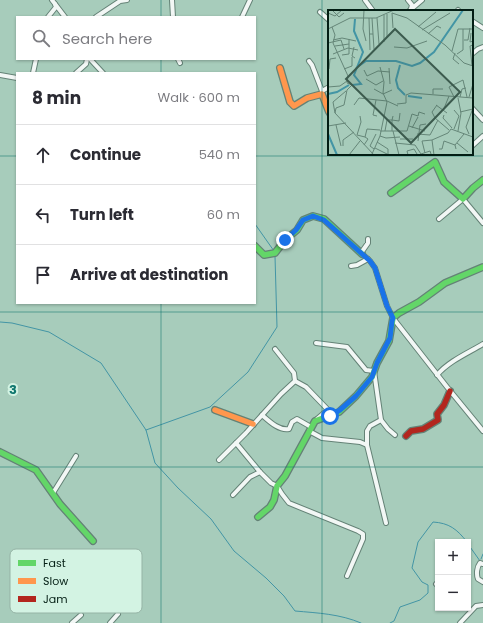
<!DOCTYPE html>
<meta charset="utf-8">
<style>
:root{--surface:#fff;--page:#f7f7f7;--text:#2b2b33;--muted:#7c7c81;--line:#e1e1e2}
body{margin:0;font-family:Poppins,sans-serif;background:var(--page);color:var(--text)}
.controls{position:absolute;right:12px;bottom:12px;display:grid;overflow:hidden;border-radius:0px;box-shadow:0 1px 3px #0004}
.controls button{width:36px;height:36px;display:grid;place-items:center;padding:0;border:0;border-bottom:1px solid var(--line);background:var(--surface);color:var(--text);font:20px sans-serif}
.stop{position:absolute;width:12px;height:12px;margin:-9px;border:3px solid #1a73e8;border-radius:50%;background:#fff}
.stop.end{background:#1a73e8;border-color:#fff;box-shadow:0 1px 4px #0008}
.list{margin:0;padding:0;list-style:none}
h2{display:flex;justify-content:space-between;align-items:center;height:52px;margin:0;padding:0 16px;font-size:17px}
h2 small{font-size:13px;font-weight:400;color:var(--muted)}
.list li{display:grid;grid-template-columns:26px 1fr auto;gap:12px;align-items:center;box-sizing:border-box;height:60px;padding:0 16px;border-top:1px solid var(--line)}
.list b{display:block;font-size:15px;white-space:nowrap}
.list em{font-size:13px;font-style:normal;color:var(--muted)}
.icon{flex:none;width:22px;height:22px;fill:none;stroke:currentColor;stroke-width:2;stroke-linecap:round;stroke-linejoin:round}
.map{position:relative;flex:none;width:483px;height:623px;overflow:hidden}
.search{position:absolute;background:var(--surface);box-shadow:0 1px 3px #0004;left:16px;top:16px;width:240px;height:44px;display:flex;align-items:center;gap:10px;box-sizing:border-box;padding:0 14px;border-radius:0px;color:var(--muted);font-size:15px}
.panel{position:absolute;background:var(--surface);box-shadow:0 1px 3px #0004;left:16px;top:72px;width:240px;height:232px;border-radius:0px}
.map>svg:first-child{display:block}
</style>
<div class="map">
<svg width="483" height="623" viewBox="0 0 483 623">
<rect width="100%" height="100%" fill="#a7ccbb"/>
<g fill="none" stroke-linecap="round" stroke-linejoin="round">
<!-- stream -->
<g stroke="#4395a5" stroke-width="1">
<path d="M 255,224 L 274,251"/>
<path d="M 0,322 L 12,323 L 49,332 L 101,363 L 146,430 L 155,463 L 178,488 L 211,519 L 234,551 L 266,578 L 284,596 L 295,611 C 318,613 340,614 361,623"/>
<path d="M 146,430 L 210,407 L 248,372 L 277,327 L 275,256"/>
<path d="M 468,544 L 480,561"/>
<path d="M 481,559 L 483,554"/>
<path d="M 390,623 L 394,621 L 400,607 L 420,600 L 428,593 L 428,585 L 422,582 L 412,568 L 418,542 L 433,522 C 449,523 457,529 467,542"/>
</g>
<!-- street casing -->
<g stroke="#648276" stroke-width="6">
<g id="street">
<path d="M 52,0 L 65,17"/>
<path d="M 172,0 L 173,17"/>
<path d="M 365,0 L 373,11"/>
<path d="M 408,0 L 412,5 L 411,9"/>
<path d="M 458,10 L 459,11"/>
<path d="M 409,11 L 422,0"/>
<path d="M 320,12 L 329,20"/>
<path d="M 48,17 L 56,7 L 55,4"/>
<path d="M 96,17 L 120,1 L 127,0"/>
<path d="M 242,17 L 250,0"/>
<path d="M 472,21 L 483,28"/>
<path d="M 472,54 L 478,49 L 483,47"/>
<path d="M 90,59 L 103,73"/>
<path d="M 178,59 L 180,63"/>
<path d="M 309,61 L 312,65 L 322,91 L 322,94"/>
<path d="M 33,73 L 36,59"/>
<path d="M 76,73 L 86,64 L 87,59"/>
<path d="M 0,75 L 17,78"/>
<path d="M 322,91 L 329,87"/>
<path d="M 472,108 L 483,120"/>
<path d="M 472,146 L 483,136"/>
<path d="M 439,219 L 463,199 L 483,223"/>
<path d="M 368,239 L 368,243 L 361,253 L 370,261 L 375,268 L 387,306 L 393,318 L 447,387 L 483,431"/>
<path d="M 351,266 L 357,265 L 368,259"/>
<path d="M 316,343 L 347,347 L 366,370 L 374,371 L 381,420 L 388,429 L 395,435"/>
<path d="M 437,375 C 449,361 468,353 483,344"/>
<path d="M 295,381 L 306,387 L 333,415"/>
<path d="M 262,415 C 269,421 279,431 289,429 L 292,422 L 297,419 L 311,427"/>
<path d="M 317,419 L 324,413 L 330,413"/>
<path d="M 309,431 L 322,438 L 360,442 L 367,445 L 386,523"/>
<path d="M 236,443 L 260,472 L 271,483 L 277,486 L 282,494 L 289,503 L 358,531 L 363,534 L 363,539 L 347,576"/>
<path d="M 367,445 L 367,431 L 370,426 L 381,420"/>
<path d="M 219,460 L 246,433 L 281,394 L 295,381 L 294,373 L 275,349"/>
<path d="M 53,493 L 76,456"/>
<path d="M 233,495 L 250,477 L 260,472"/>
<path d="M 483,564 L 480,563 C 477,567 476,574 478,579 L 483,582"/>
<path d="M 436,584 L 438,586"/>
<path d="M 72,623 L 81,615"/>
<path d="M 110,623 L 118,614"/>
<path d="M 460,623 L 476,606 L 483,605"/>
</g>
</g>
<!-- fast casing -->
<g stroke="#648276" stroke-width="8">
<g id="fast">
<path d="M 391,193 L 435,162 L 444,182 L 463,199 L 473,188 L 483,180"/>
<path d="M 255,246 L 264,255 L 275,253 L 285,240 L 297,230 L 303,220 L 313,216 L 324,219 L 362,254"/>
<path d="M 0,452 L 36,470 L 60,504 L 93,541"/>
<path d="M 258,517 L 270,507 L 274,500 L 277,486 L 285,476 L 315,421 L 339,412 L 356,396 L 372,377 L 377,363 L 389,341 L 393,318 L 399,313 L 419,302 L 445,283 L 483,267"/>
</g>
</g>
<!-- slow casing -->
<g stroke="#648276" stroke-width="8">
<g id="slow">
<path d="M 280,68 L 290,102 L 294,106 L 307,98 L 322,94 L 329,112"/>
<path d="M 215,410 L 253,424"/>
</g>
</g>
<!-- jam casing -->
<g stroke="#648276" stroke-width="8">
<path id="jam" d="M 406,436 L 411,431 L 423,429 L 438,420 L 437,414 L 444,405 L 450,391"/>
</g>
<!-- street -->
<use href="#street" stroke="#f2f7f5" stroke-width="4"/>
<!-- fast -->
<use href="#fast" stroke="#63d668" stroke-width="5.5"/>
<!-- slow -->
<use href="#slow" stroke="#ff974d" stroke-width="5.5"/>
<!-- jam -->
<use href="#jam" stroke="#b3261e" stroke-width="5.5"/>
</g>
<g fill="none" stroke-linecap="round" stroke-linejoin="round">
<!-- route -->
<path stroke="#1a73e8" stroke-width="5" d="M 285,240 L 296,230 L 303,220 L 313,216 L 324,220 L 370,261 L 375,268 L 387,306 L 393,318 L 392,321 L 390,338 L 377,363 L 372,377 L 356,396 L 340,410 L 330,416"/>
</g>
<!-- grid -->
<path fill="none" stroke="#0f766e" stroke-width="1" stroke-opacity="0.55" d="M 161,0 L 161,17M 322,0 L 322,623M 161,59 L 161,73M 0,156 L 17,156M 255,156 L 483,156M 161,303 L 161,623M 0,312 L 483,312M 0,467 L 483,467"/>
<!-- overview -->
<g transform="translate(328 10)">
<rect width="145" height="145" fill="#a7ccbb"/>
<path fill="none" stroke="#4395a5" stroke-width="2" d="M 72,55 L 68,70 L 70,78 L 77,85M 28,58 L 38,51 L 68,51 L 84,56 L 92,53 L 106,42 L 135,0M 24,75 L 33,74 L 26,65 L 35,42 L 26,21 L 27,9M 0,84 L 9,82 L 21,75M 80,86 L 94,88M 0,124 L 9,145"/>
<path fill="none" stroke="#658678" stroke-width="1" d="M 4,0 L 11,7 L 16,3M 36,0 L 35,19 L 38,31M 0,3 L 7,6 L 14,0M 64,3 L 79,8 L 117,35 L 136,53 L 145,56M 64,3 L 65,18M 59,4 L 59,28M 56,5 L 56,32M 41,8 L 42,40M 49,8 L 51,34M 4,17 L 7,25 L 5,33 L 20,66 L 19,73 L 24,75 L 19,80 L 16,95 L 8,98 L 7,103 L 46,145M 90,17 L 108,2M 0,19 L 22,8 L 48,8 L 66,0M 94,20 L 122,3M 143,23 L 142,32 L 145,31M 41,24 L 45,24 L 44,8M 45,24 L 46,39M 100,24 L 109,16 L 113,18M 5,30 L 14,28 L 28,31M 136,30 L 140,30 L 142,18M 0,33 L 13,30 L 16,39M 7,36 L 21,34M 26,37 L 24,46 L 27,48M 66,37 L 79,38 L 99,31M 124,41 L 130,19 L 145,19M 127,43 L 125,49 L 131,54M 5,44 L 20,38 L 30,40M 129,44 L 135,40 L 135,19M 14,45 L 21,44 L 21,29M 144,56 L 142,36 L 145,35M 61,58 L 62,74M 1,59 L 2,49 L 8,48M 16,59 L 24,56 L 24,47M 36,60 L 39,66 L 50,61 L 62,62M 38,69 L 48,75 L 55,71M 0,77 L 12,76 L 19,71M 46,79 L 55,84 L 64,80M 105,84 L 105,79 L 115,79M 126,87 L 121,77 L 135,70 L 139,87M 132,87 L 134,79 L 138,78M 141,87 L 145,74M 130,88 L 133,103 L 130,121M 48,90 L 45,105 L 49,106M 69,94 L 78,93 L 78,85 L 83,83 L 145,88M 26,95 L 31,88 L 59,91 L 70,96M 108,95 L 119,103M 109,95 L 104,102 L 107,108 L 121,120M 115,101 L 121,86M 132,102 L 145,99M 7,103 L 5,92 L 18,81M 116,105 L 115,108 L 124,118M 32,106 L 33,112 L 29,125 L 37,127M 8,115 L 13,136M 0,116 L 18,113M 81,116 L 97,121M 84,118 L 90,107M 126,119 L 131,106 L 126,100M 52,121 L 79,121 L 84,104 L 90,106 L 91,102 L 97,104M 57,121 L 59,110 L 64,110 L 65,106M 64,121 L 64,110 L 71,111 L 72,103M 65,121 L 71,145M 89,124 L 102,125 L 110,110M 141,124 L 138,117 L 145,98M 52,126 L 58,128 L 72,127M 72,129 L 85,129M 90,131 L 92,115 L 98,114M 49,132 L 60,139 L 60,144 L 58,145M 67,133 L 87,135 L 93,144 L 102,141 L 103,144M 129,133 L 140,142M 36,135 L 40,129 L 37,127 L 39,119 L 52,120M 127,135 L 136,124M 15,136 L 15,130 L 26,122M 47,138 L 59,144M 46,139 L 42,136 L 48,124M 111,139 L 114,139 L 116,131 L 127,135 L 128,139M 97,143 L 94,131 L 104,130M 44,144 L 52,126 L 59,92 L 55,83 L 56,72 L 52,57M 21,145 L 32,131M 80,145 L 79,141 L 86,139 L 89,144M 106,145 L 104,130 L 120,123 L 123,119 L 145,127"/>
<path fill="#3c5b4e" fill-opacity="0.15" stroke="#3c5b4e" stroke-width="2" d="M 67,19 L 132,82 L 83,133 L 18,69 Z"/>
<rect width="145" height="145" fill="none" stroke="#031e14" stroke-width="2"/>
</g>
<!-- legend -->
<rect x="10" y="549" width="132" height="64" rx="6" fill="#d3f3e3" stroke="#95b3a5" stroke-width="1"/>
<rect x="18" y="560" width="18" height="6" fill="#63d668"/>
<rect x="18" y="578" width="18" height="6" fill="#ff974d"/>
<rect x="18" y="596" width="18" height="6" fill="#b3261e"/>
<g font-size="11" fill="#031e14">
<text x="43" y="567">Fast</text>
<text x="43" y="585">Slow</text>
<text x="43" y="603">Jam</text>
</g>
<g font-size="13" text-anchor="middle" font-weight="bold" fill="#0f766e" stroke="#d3f3e3" stroke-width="4" stroke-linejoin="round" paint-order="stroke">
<text x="13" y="394">3</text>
</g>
</svg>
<div class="controls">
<button>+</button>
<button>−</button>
</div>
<div class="stop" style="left:330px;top:416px"></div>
<div class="stop end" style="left:285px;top:240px"></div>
<div class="search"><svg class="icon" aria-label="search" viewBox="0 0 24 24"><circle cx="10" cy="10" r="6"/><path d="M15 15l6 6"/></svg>Search here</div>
<section class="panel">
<h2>8 min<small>Walk · 600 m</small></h2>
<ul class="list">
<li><svg class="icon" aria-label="ahead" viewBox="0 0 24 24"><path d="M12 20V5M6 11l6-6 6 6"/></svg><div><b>Continue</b></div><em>540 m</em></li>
<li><svg class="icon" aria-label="left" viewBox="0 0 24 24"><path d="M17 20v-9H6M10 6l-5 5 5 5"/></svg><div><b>Turn left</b></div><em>60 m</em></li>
<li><svg class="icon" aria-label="arrive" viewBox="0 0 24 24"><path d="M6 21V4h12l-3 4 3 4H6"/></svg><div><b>Arrive at destination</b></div></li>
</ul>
</section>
</div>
